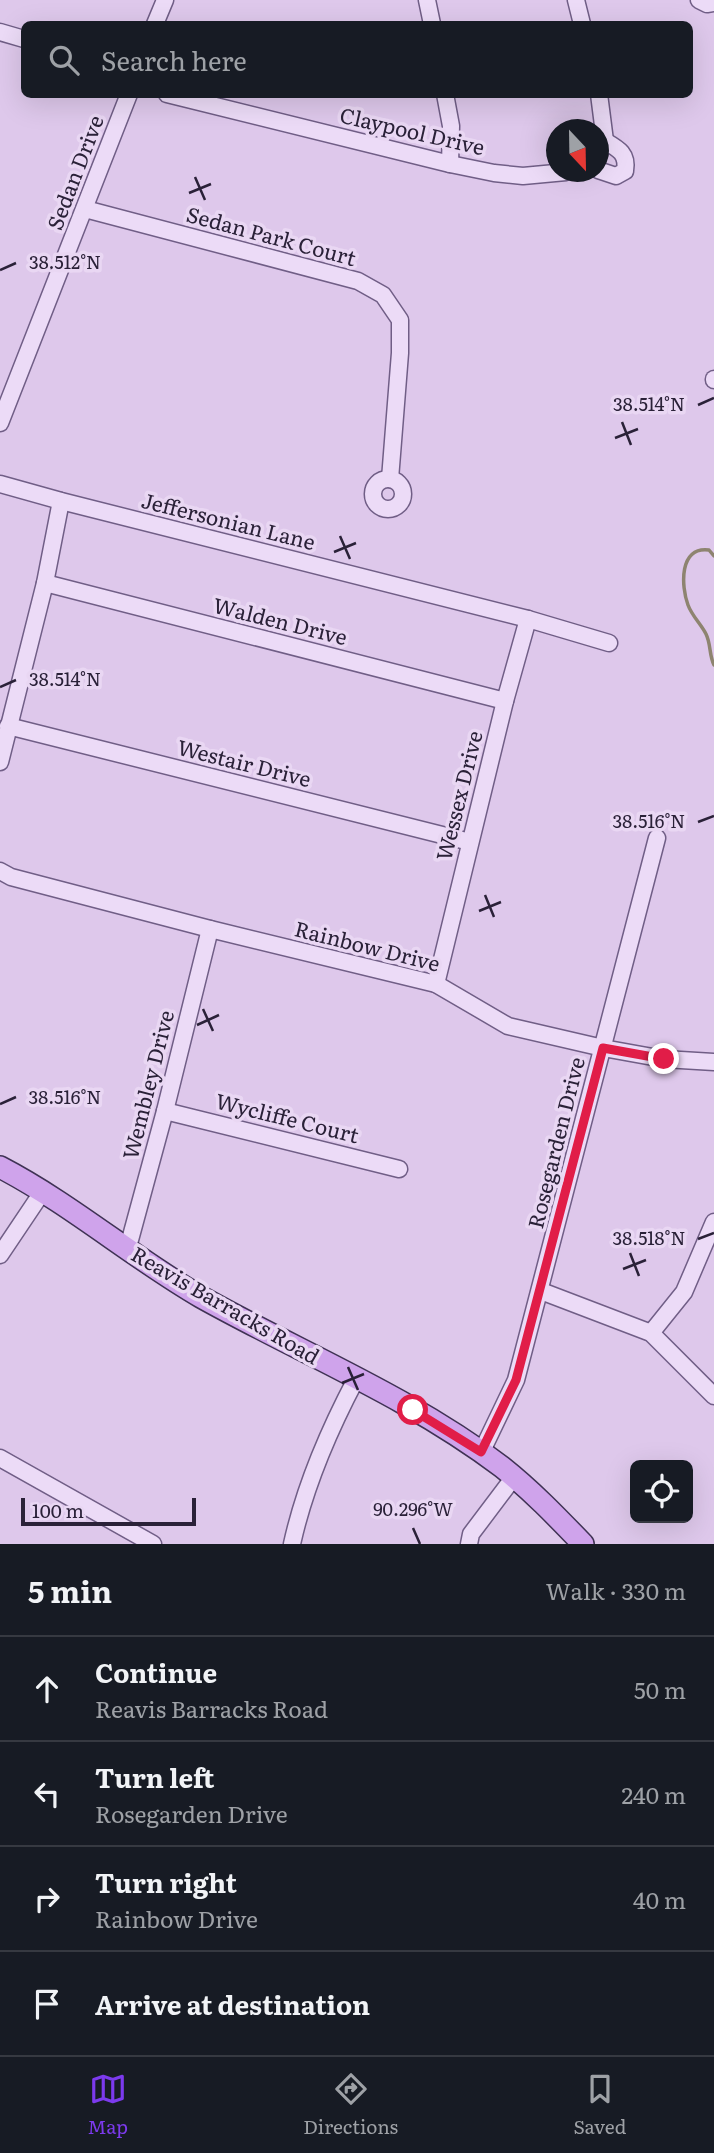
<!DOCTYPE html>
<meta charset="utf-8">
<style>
:root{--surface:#171b24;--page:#242831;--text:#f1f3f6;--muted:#9ea1a6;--line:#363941;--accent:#7c3aed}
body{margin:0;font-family:Literata,serif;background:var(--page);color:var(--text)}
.controls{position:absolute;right:21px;bottom:21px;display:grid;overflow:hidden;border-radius:10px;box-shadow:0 7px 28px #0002}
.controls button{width:63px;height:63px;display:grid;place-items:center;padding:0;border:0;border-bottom:2px solid var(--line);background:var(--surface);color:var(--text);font:35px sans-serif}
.compass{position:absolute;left:546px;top:119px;width:63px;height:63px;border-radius:50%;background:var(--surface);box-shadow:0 7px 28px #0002;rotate:158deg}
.scale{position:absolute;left:21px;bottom:18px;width:175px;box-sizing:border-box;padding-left:7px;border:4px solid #2a2138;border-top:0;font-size:19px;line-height:24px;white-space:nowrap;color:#2a2138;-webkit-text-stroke:5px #e9d7f3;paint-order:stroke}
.stop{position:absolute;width:21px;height:21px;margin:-16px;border:5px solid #e11d48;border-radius:50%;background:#fff}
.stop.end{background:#e11d48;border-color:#fff;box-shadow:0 2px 7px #0008}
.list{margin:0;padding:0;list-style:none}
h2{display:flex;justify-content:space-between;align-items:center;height:91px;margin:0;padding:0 28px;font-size:30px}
h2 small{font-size:23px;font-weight:400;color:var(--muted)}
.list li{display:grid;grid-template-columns:46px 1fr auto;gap:21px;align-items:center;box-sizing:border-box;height:105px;padding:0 28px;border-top:2px solid var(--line)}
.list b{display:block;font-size:26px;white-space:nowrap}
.list p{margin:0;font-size:23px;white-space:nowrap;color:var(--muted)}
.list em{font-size:23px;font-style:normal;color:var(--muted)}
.icon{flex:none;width:38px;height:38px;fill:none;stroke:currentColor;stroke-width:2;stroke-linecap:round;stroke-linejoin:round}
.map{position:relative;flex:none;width:714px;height:1544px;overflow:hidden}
.search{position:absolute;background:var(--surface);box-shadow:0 7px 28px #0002;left:21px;right:21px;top:21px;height:77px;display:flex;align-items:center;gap:18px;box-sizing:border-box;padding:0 24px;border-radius:10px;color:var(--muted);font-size:26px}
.sheet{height:511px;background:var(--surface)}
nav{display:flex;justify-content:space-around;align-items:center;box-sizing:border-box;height:98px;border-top:2px solid var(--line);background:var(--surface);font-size:19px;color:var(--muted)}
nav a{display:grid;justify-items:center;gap:4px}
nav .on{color:var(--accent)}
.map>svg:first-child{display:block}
</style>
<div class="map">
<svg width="714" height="1544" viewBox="0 0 714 1544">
<rect width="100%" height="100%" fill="#dec8eb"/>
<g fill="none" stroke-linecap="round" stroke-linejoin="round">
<!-- stream -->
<path stroke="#8e8470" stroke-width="3.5" d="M 714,556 L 709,550 C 679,546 681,586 688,605 C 692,616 701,624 706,634 C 711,644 709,655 714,665"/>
<!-- minor casing -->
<g stroke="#705e86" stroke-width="19">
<g id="minor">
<path d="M 427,0 L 432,24"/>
<path d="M 576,0 L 582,24"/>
<path d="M 699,0 L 707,4 L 714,3"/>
<path d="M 155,24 L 165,0"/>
<path d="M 0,32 L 24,39"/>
<path d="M 167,94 L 450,164 L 494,173 L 523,176 L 566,172"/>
<path d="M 445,94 L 451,126 L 450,164"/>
<path d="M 598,156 L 605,141 L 599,94"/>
<path d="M 598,170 L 616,176 L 625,171 C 628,154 619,149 605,141"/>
<path d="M 85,209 L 358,281 L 383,295 L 400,320 L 400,353 L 390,479"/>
<path d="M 714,380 L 714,379"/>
<path d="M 0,423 L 129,94"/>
<circle cx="388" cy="494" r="15"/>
<path d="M 0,484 L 61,501 L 528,619 L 609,643"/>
<path d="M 45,583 L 505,701"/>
<path d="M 8,726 L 470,842"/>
<path d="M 0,762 L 45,583 L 61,501"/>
<path d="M 0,871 L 11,877 L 210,929 L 436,984 L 508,1026 L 603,1048 L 664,1059 L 714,1062"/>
<path d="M 436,984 L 505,701 L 528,619"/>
<path d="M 165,1111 L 399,1169"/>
<path d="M 127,1251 L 165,1111 L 210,929"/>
<path d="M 0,1255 L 43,1191"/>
<path d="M 541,1291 L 651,1333 L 714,1396"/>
<path d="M 651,1333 L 684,1292 L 714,1222"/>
<path d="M 481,1453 L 516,1380 L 657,838"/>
<path d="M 0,1458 L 153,1544"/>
<path d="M 292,1544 C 305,1485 328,1432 356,1379"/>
<path d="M 469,1544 L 471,1534 L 514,1477"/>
</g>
</g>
<!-- major casing -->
<g stroke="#3f3254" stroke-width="24">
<path id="major" d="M 0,1167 C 71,1204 132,1257 201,1297 C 301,1353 410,1397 502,1467 C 531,1490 557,1517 583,1544"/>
</g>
<!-- minor -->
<use href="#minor" stroke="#ecdbf7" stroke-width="16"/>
<!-- major -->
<use href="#major" stroke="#cfa3eb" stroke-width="21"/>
</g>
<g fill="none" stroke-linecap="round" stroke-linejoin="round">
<!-- route -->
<path stroke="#e11d48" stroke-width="9" d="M 413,1410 L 481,1452 L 516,1380 L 603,1048 L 664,1059"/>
</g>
<!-- ticks -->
<path fill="none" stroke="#2a2138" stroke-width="2.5" d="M 195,177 L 205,200M 189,193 L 211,184M 0,270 L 16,263M 698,405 L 714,398M 622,422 L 631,445M 615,438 L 638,429M 340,536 L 350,559M 334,552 L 356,543M 0,687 L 16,680M 698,822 L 714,816M 485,895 L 494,917M 479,911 L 501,902M 203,1009 L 213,1031M 197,1025 L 219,1015M 0,1104 L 16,1097M 698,1239 L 714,1233M 630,1253 L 639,1276M 623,1269 L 646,1260M 348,1367 L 358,1390M 342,1383 L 364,1374M 413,1528 L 420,1544"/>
<g text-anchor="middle" stroke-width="7" stroke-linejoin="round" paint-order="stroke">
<!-- street labels -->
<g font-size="21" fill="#2a2138" stroke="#e9d7f3">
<text transform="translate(412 132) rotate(13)" y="7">Claypool Drive</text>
<text transform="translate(76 173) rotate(-69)" y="7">Sedan Drive</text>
<text transform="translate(271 237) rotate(15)" y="7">Sedan Park Court</text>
<text transform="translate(228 522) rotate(14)" y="7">Jeffersonian Lane</text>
<text transform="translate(280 622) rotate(14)" y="7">Walden Drive</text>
<text transform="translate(244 764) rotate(14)" y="7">Westair Drive</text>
<text transform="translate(460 796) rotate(-76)" y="7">Wessex Drive</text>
<text transform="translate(367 947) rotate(14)" y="7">Rainbow Drive</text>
<text transform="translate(149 1085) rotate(-76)" y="7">Wembley Drive</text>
<text transform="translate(287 1119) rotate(14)" y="7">Wycliffe Court</text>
<text transform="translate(557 1143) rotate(-76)" y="7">Rosegarden Drive</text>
<text transform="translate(225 1306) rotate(30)" y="7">Reavis Barracks Road</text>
</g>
</g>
<g font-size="18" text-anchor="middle" fill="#2a2138" stroke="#e9d7f3" stroke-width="7" stroke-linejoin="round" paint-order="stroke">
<text x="65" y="269">38.512°N</text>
<text x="649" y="411">38.514°N</text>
<text x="65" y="686">38.514°N</text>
<text x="649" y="828">38.516°N</text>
<text x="65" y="1104">38.516°N</text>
<text x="649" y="1245">38.518°N</text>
<text x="413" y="1516">90.296°W</text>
</g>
</svg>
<div class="controls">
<button><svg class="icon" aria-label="locate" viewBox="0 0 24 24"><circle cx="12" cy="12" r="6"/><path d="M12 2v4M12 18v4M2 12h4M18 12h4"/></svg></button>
</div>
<svg class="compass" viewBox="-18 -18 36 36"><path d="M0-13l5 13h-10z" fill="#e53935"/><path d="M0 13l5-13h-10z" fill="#9ea1a6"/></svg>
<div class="scale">100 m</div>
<div class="stop" style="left:413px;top:1410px"></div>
<div class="stop end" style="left:664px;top:1059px"></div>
<div class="search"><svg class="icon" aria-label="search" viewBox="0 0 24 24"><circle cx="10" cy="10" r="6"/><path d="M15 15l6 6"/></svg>Search here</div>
</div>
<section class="sheet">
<h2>5 min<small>Walk · 330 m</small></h2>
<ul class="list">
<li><svg class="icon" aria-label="ahead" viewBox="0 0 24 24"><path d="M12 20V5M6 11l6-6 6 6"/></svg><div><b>Continue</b><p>Reavis Barracks Road</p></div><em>50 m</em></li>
<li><svg class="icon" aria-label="left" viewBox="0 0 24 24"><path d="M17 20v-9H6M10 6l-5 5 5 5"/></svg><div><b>Turn left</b><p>Rosegarden Drive</p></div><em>240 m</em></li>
<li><svg class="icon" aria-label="right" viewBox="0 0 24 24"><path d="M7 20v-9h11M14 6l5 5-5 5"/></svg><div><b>Turn right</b><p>Rainbow Drive</p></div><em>40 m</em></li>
<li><svg class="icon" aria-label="arrive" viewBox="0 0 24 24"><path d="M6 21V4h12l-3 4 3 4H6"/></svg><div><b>Arrive at destination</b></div></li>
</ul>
</section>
<nav>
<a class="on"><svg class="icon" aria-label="map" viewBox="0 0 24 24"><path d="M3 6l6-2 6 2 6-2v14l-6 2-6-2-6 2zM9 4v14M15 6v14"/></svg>Map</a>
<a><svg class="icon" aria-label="directions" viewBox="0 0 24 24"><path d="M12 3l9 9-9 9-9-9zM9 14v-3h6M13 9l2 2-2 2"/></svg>Directions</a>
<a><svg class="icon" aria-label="saved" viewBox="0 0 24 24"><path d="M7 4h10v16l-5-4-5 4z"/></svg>Saved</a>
</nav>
